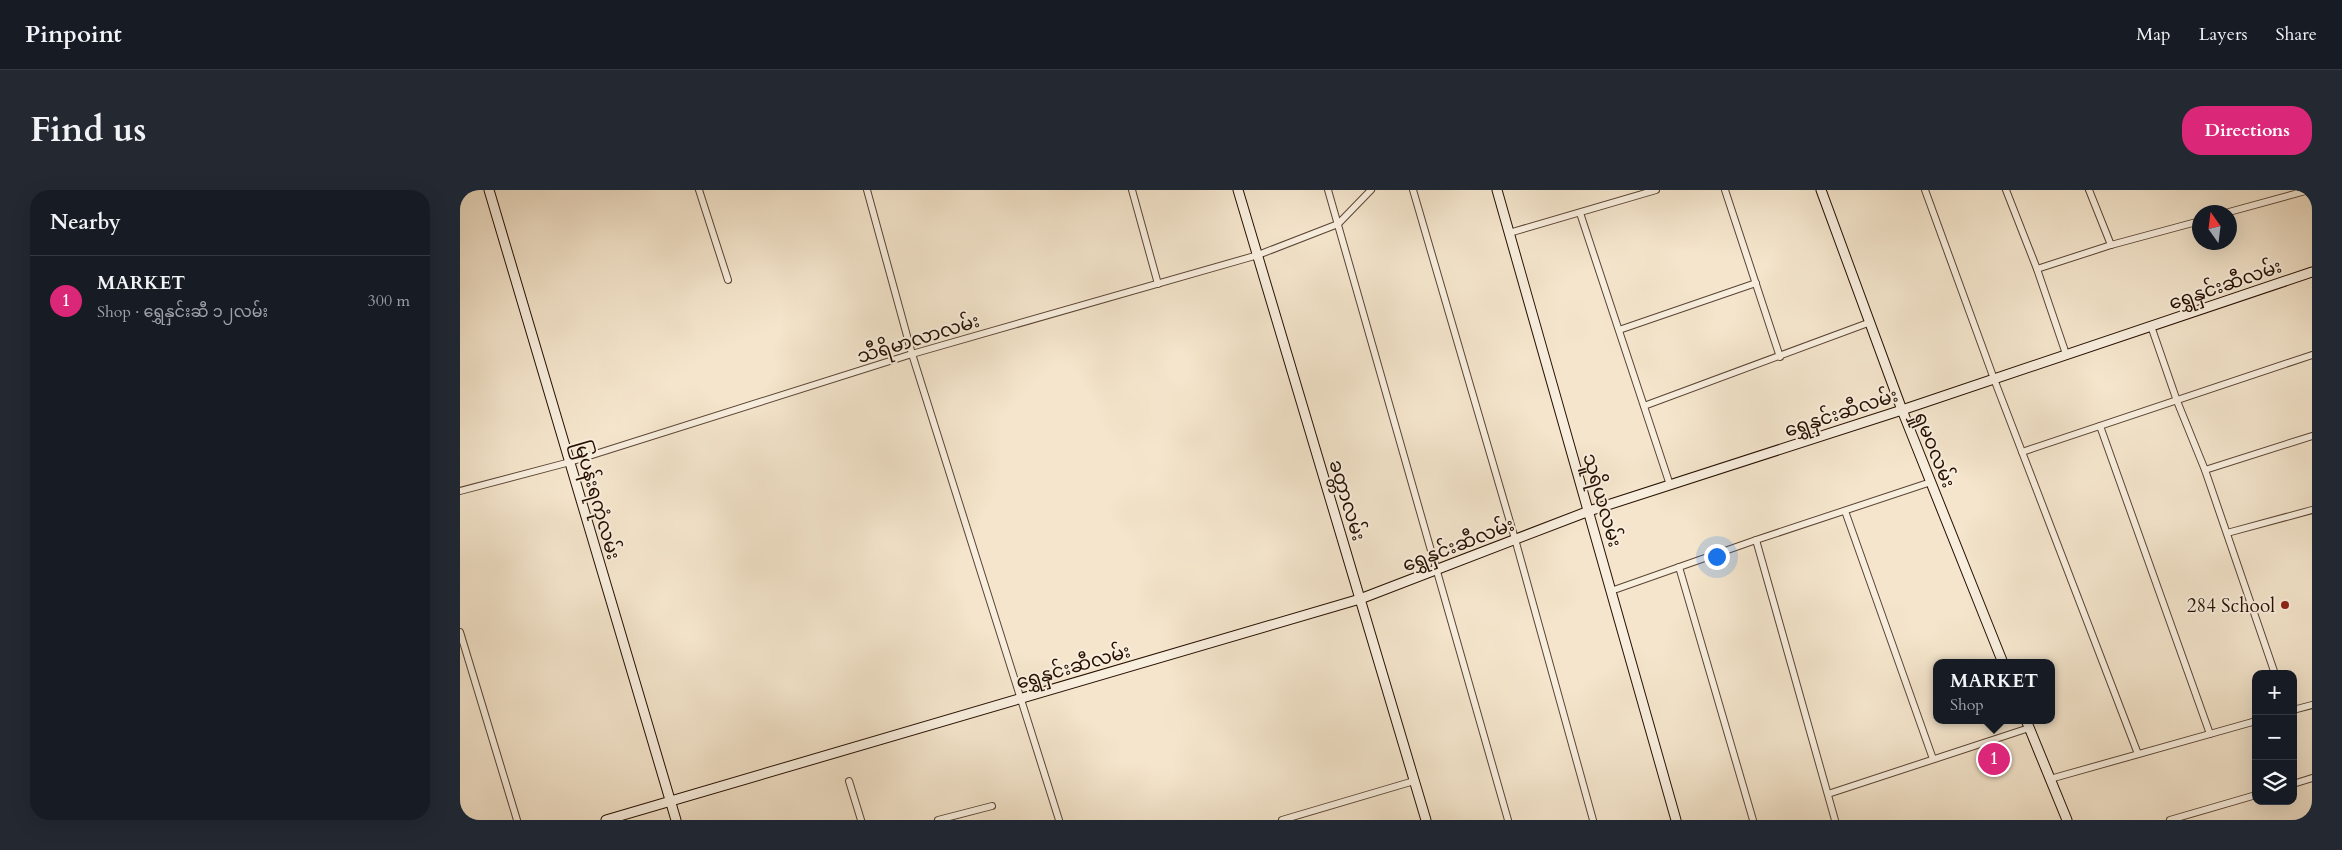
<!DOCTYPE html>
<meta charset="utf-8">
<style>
:root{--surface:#171b24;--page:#242831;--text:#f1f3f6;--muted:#9ea1a6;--line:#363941;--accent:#db2777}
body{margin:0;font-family:Cardo,"Noto Sans Myanmar",serif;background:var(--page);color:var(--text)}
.controls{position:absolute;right:15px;bottom:15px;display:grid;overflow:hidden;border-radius:10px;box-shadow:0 5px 20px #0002}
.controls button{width:45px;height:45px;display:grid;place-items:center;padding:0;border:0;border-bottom:1px solid var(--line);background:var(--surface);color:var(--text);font:25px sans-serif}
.compass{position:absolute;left:1732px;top:15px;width:45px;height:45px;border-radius:50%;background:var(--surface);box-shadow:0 5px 20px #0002;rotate:346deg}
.you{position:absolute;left:1256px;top:366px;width:18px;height:18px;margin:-12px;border:4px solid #fff;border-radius:50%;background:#1a73e8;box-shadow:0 0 0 8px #1a73e833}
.badge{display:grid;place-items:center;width:32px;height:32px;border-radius:50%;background:var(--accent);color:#fff;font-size:16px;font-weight:700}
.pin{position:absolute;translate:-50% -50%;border:2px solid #fff;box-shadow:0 1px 5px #0006}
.popup{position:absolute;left:1473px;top:469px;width:122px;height:65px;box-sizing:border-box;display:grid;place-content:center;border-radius:10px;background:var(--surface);filter:drop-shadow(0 1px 4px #0005);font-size:16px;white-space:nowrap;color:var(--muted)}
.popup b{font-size:19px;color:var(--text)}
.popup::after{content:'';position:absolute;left:50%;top:100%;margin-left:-10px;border:10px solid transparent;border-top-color:var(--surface)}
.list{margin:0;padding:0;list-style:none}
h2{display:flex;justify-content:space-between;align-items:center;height:65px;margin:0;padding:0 20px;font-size:21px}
h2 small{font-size:16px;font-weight:400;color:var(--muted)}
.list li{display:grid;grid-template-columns:32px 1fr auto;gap:15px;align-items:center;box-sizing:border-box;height:90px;padding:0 20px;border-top:1px solid var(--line)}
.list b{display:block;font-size:19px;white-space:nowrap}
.list p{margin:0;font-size:16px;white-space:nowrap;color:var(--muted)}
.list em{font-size:16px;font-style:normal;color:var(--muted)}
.icon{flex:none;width:28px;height:28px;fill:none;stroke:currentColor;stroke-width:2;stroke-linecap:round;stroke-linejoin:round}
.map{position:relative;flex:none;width:1852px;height:630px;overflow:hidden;border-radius:20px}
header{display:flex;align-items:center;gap:30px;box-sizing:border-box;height:70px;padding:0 25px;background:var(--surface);border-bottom:1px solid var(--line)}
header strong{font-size:24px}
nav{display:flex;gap:28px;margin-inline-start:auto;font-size:18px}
.intro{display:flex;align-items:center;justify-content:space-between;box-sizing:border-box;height:120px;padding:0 30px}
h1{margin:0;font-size:35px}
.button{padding:12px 22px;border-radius:20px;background:var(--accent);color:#fff;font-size:18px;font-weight:700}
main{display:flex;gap:30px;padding:0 30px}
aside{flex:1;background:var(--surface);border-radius:20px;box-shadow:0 5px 20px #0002}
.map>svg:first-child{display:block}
</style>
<header>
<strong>Pinpoint</strong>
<nav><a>Map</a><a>Layers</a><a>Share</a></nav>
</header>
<div class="intro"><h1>Find us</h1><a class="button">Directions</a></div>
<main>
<aside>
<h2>Nearby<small></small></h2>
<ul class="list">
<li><span class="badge">1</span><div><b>MARKET</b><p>Shop · ရွှေနှင်းဆီ ၁၂လမ်း</p></div><em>300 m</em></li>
</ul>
</aside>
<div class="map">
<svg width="1852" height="630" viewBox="0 0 1852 630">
<rect width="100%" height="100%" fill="#f4e5cc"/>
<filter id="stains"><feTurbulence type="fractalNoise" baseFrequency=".004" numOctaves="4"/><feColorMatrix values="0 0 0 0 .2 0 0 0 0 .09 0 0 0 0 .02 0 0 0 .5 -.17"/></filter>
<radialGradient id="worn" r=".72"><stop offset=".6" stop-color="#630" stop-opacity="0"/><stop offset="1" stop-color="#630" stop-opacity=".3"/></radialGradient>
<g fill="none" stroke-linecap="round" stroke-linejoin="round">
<!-- street casing -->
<g stroke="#5a4434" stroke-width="8">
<g id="street">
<path d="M 239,0 L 268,90"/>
<path d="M 407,0 L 452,164 L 599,630"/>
<path d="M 672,0 L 698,94"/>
<path d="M 868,0 L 1048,630"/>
<path d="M 953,0 L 1055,349 L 1133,630"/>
<path d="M 1265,0 L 1320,167"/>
<path d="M 1465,0 L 1534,189 L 1678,564"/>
<path d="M 1546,0 L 1577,79 L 1651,55"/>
<path d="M 1629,0 L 1651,55 L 1740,31"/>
<path d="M 1769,22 L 1849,0"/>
<path d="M 1120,23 L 1210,295"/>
<path d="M 1049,43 L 1196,0"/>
<path d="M 1577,79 L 1606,164"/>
<path d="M 1691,136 L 1717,211 L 1745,280 L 1815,484"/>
<path d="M 1159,140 L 1296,93"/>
<path d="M 1184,216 L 1408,133"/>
<path d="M 1640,236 L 1750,544"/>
<path d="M 1562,262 L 1852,165"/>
<path d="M 1745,280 L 1852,246"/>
<path d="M 0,301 L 110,272 L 452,164 L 798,65 L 878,34 L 911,0"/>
<path d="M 1385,321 L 1473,569"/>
<path d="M 1767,343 L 1852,320"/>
<path d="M 1296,350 L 1375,630"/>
<path d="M 1219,377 L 1293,630"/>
<path d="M 1151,401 L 1296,350 L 1471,292"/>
<path d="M 0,442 L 57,630"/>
<path d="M 1833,520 L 1852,515"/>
<path d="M 1590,589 L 1796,531"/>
<path d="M 389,591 L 401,630"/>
<path d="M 1833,594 L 1852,588"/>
<path d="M 1368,604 L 1569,538"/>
<path d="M 478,630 L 532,616"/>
<path d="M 822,630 L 954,591"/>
<path d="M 1710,630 L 1796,605"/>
</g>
</g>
<!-- secondary casing -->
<g stroke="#260f01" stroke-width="11">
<g id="secondary">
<path d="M 29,0 L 216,630"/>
<path d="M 778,0 L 966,630"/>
<path d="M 1037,0 L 1216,630"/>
<path d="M 1361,0 L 1442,220 L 1543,473"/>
<path d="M 1566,530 L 1607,630"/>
<path d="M 146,630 L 900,409 L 1129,321 L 1442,220 L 1852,82"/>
</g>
</g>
<!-- street -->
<use href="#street" stroke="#f8eede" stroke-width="6"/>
<!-- secondary -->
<use href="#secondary" stroke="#f8eede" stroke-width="9"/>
</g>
<!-- markers -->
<circle fill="#8f2418" stroke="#f8eede" stroke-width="2" cx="1825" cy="415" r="5"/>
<g text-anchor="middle" stroke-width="4" stroke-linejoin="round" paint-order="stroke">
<!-- street labels -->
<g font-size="19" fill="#260f01" stroke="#f8eede">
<text transform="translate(1765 94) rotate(-19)" y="7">ရွှေနှင်းဆီလမ်း</text>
<text transform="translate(458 148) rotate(-17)" y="7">သီရိမာလာလမ်း</text>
<text transform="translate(1381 222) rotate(-18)" y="7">ရွှေနှင်းဆီလမ်း</text>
<text transform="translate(1475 259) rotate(68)" y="7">ရှုမဝလမ်း</text>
<text transform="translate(138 310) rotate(74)" y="7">မြပန်းရကုံလမ်း</text>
<text transform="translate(888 310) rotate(73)" y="7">ခတ္တာလမ်း</text>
<text transform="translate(1143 310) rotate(74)" y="7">သူရိယလမ်း</text>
<text transform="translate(998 354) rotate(-21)" y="7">ရွှေနှင်းဆီလမ်း</text>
<text transform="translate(613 476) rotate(-16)" y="7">ရွှေနှင်းဆီလမ်း</text>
</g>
<!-- poi labels -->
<g font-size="19" fill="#260f01" stroke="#f8eede" text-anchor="end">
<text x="1815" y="422">284 School</text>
</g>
</g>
<rect width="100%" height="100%" filter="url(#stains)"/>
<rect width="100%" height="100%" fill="url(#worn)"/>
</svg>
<div class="controls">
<button>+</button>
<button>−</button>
<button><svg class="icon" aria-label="layers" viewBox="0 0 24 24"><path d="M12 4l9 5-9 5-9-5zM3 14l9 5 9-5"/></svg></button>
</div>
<svg class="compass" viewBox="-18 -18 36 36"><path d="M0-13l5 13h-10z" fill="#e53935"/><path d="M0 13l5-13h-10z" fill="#9ea1a6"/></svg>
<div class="you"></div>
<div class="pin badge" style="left:1534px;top:569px">1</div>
<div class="popup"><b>MARKET</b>Shop</div>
</div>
</main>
